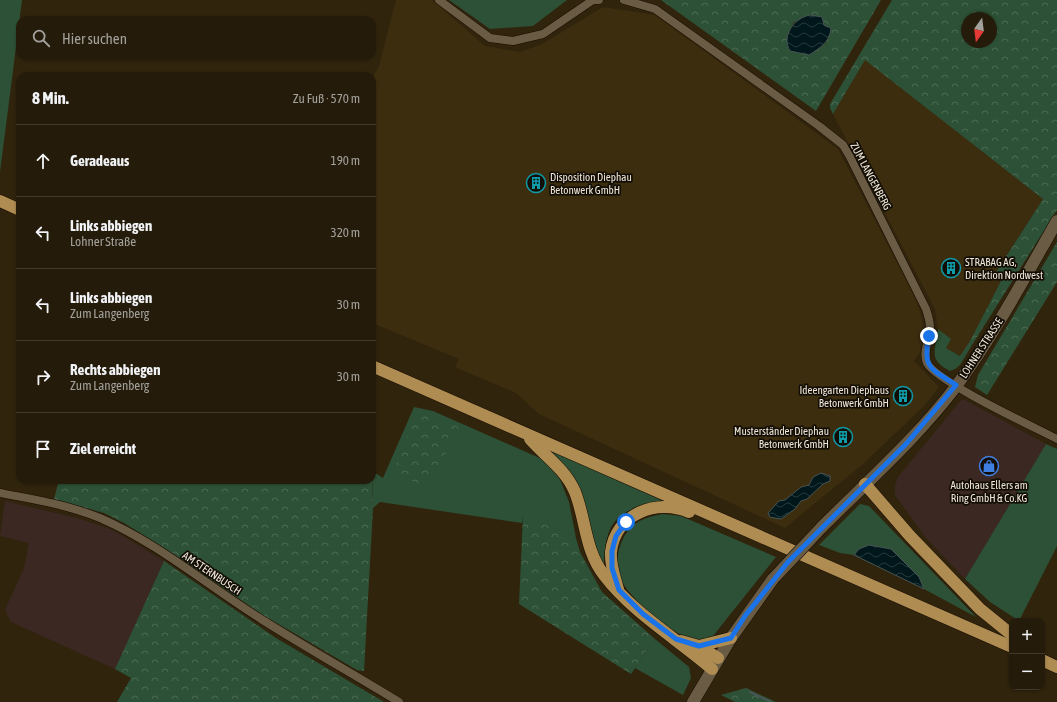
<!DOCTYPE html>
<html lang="de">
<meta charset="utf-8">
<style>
:root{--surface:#241b0a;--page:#302818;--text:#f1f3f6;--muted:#a3a19c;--line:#41392b}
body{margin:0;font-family:"Asap Condensed",sans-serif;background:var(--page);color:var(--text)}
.controls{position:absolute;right:12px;bottom:12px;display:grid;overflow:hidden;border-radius:8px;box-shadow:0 1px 3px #0004}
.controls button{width:36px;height:36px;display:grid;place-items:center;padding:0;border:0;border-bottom:1px solid var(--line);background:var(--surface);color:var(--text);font:20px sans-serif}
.compass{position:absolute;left:961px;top:12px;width:36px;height:36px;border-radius:50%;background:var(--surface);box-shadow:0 1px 3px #0004;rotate:194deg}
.stop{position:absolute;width:12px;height:12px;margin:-9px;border:3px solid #1a73e8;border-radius:50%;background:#fff}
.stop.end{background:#1a73e8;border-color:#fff;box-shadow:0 1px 4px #0008}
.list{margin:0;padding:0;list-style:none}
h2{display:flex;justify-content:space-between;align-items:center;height:52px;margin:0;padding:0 16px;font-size:17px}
h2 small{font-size:13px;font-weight:400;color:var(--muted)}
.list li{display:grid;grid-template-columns:26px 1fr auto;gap:12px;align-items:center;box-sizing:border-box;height:72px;padding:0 16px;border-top:1px solid var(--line)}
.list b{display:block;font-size:15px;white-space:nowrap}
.list p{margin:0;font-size:13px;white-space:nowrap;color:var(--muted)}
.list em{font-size:13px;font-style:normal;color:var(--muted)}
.icon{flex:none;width:22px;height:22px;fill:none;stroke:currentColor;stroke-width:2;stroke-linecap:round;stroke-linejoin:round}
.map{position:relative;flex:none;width:1057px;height:702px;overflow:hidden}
.search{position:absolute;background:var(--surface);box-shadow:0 1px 3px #0004;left:16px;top:16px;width:360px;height:44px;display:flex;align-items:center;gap:10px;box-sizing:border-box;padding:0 14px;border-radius:12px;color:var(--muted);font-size:15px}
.panel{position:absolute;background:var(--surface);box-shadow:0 1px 3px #0004;left:16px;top:72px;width:360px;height:412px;border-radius:12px}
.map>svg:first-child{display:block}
</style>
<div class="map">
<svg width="1057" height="702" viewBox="0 0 1057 702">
<defs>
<pattern id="forest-crowns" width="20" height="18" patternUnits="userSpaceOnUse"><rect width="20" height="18" fill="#2d5136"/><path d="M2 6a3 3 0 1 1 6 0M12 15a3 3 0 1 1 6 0" fill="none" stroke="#4c6a52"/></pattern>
<pattern id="water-waves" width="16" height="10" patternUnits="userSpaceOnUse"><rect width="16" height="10" fill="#00171b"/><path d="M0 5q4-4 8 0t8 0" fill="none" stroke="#26393c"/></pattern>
</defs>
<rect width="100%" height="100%" fill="#30240d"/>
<!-- commercial -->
<g fill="#3b2823">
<path d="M 961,400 L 965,400 L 1046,444 L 965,579 L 926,538 L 895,495 L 895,486 L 898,477 Z"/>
<path d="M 5,501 L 77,518 L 113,530 L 164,561 L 115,669 L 11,622 L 5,610 L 24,568 L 29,543 L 0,536 Z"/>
</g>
<!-- built -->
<g fill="#3d2d0f" fill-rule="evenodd">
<path d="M 396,0 L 432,0 L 485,46 L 520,52 L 542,44 L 603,7 L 655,15 L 838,149 L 913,294 L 919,308 L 923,325 L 920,352 L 914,361 L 939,387 L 924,406 L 864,463 L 785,528 L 539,414 L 516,393 L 455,367 L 459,359 L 372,323 L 372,79 L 379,66 ZM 824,474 L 830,476 L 830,481 L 823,484 L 807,499 L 801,501 L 799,505 L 781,519 L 768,513 L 779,501 L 785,501 L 801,487 L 809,485 Z"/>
<path d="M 865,60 L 1043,199 L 994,274 L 1002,279 L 970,341 L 961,356 L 946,348 L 951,339 L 938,329 L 935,309 L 833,114 Z"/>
</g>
<!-- grass -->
<g fill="#2d5136">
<path d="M 0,0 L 22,0 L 0,172 Z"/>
<path d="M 449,0 L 567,0 L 533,26 L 490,29 Z"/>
<path d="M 938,329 L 951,339 L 946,348 L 960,356 L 970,341 L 972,345 L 960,365 L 955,369 L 950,371 C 927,359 936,351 938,329 Z"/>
<path d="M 414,407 L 433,411 L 542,459 L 559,477 L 569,502 L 576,538 L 523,516 L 522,523 L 380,502 L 373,508 L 372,471 L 383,478 Z"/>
<path d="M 1046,444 L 1057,449 L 1057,546 L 1019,621 L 990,602 L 965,579 Z"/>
<path d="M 549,450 L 663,501 C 616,510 605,520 604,568 C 592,541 585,491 569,470 C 563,463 555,456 549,450 Z"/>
<path d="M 860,504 L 869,506 L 976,617 L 924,589 L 919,577 L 891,549 L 859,549 L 854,555 L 840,553 L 819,545 Z"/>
<path d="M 663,514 L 681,516 L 776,557 L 713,636 C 706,638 698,641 692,639 C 668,632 631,600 620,578 C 613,561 620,535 635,524 C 643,518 653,516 663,514 Z"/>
<path d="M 655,639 L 689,667 L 691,678 L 683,695 L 635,668 Z"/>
</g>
<!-- forest -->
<g fill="url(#forest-crowns)" fill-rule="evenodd">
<path d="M 661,0 L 881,0 L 816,111 ZM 818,16 L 822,17 L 824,25 L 831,28 L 826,43 L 809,55 L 787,39 L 790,29 L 794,22 Z"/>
<path d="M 892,0 L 1057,0 L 1057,210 L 972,345 L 970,341 L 1002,279 L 994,275 L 1043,199 L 865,60 L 833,114 L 830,108 L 830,104 ZM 967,18 L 991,18 L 991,42 L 967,42 Z"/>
<path d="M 1057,242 L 1057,282 L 987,395 L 975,387 L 978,375 Z"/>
<path d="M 418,412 L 464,429 L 423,485 L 392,474 Z"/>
<path d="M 372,479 L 373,508 L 364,671 L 357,670 L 263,615 L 169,551 L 124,523 L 104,513 L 54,499 L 59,480 Z"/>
<path d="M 523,515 L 576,538 L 580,552 L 602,592 L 655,639 L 631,674 L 519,604 Z"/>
<path d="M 164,561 L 276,638 L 384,702 L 117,702 L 131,678 L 115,669 Z"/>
<path d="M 746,688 L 776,702 L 735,702 L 721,695 Z"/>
</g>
<!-- water -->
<g fill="url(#water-waves)" stroke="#485554">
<path d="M 810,15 L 822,17 L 824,25 L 831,28 C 830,42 820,48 809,55 L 790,51 C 781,36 794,18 810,15 Z"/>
<path d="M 821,473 L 830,476 L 830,481 L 823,484 L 807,499 L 801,501 L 795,509 L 781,519 L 770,517 L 768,513 L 779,501 L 785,500 L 801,487 L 809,485 L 813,477 Z"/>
<path d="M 869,545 L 891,549 L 919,577 L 924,589 L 854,555 L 859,549 Z"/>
</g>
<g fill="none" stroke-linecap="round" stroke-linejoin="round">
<!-- stream -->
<path stroke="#485554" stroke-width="2" d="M 750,692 L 771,702"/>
<!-- street casing -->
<g stroke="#180c00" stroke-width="9">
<g id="street">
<path d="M 439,0 L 490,38 L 513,41 L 543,34 L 593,0 L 599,0"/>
<path d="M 624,0 L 655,9 L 819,126 L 843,145 L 850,157 L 926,309 C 928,315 930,321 930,327 C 930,338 922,353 927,363 C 937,382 1034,427 1057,439"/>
<path d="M 0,493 C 33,499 68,505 100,518 C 158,543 208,586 261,619 C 307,648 353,674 399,702"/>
</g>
</g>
<!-- secondary casing -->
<g stroke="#180c00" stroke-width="13">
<g id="secondary">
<path d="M 821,528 C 867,482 918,437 957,385 C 995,333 1025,277 1057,221"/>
<path d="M 693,702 L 731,638 L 773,579"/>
</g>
</g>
<!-- primary casing -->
<g stroke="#180c00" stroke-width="13">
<g id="primary">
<path d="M 0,201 L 20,210"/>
<path d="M 372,366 L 1012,647"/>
<path d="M 530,439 C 546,457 565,469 575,492 C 586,520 585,551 604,575 C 633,613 676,638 712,669"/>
<path d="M 865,484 L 910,536 L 980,609 L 1012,635"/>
<path d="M 618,589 C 615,577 610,565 611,552 C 615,514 657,498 689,512"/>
<path d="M 681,641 L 699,646 L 718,658"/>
<path d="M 699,646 L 731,638"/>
<path d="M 1042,660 L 1057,667"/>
</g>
</g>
<!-- street -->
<use href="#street" stroke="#6a5c44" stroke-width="8"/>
<!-- secondary -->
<use href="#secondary" stroke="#6a5c44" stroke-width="12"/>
<!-- primary -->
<use href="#primary" stroke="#ae8c52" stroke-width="12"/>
<!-- secondary-bridge casing -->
<g stroke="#180c00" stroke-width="13" stroke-linecap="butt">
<path id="secondary-bridge" d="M 773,579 L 821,528"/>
</g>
<!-- secondary-bridge -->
<use href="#secondary-bridge" stroke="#6a5c44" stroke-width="12"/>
</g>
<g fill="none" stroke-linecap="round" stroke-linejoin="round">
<!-- route -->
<path stroke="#1a73e8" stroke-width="5" d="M 626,522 L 616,536 L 612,551 L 612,568 L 619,590 L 643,614 L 676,639 L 699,646 L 731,638 L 745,616 L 788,562 L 906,444 L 956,385 C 931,369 922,368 929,336"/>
</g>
<!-- icons -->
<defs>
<g id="building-ring" transform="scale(1)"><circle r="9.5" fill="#130e05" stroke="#0f9aa8" stroke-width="1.5"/><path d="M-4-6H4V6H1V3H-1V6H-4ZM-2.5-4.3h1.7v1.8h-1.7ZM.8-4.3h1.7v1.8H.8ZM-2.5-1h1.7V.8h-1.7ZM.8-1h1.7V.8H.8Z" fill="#0f9aa8"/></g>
<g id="shop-ring" transform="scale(1)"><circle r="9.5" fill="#130e05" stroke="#3f7fe0" stroke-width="1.5"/><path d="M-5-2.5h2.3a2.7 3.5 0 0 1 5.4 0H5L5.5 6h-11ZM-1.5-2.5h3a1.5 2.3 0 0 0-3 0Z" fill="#3f7fe0"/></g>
</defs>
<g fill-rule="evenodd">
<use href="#building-ring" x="536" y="183"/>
<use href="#building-ring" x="951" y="268"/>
<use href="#building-ring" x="903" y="396"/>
<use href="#building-ring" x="843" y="437"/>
<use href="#shop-ring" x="989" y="466"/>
</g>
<g text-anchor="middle" stroke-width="3.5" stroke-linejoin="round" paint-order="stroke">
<!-- street labels -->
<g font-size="11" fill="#f0e7da" stroke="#130e05">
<text transform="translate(871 176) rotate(62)" y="4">ZUM LANGENBERG</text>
<text transform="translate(981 348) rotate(-57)" y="4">LOHNER STRASSE</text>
<text transform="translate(212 573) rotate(34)" y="4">AM STERNBUSCH</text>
</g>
<!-- poi labels -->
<g font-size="11" fill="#f0e7da" stroke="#130e05" text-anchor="start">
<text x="550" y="181">Disposition Diephau<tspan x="550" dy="13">Betonwerk GmbH</tspan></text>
<text x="965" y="266">STRABAG AG,<tspan x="965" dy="13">Direktion Nordwest</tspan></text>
<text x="889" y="394" text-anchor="end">Ideengarten Diephaus<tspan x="889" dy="13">Betonwerk GmbH</tspan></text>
<text x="829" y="435" text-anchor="end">Musterständer Diephau<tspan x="829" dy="13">Betonwerk GmbH</tspan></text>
<text x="989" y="489" text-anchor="middle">Autohaus Ellers am<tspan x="989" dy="13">Ring GmbH &amp; Co.KG</tspan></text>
</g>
</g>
</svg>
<div class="controls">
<button>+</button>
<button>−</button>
</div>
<svg class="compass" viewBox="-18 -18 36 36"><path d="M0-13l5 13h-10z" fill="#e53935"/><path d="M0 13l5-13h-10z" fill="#a3a19c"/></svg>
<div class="stop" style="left:626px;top:522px"></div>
<div class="stop end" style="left:929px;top:336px"></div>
<div class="search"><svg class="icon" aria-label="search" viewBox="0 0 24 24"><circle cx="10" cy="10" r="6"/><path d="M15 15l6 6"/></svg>Hier suchen</div>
<section class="panel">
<h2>8 Min.<small>Zu Fuß · 570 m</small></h2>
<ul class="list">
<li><svg class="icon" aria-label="ahead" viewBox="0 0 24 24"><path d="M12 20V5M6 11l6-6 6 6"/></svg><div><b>Geradeaus</b></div><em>190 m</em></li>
<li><svg class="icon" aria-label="left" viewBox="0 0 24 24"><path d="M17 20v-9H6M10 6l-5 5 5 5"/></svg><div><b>Links abbiegen</b><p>Lohner Straße</p></div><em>320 m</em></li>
<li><svg class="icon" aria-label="left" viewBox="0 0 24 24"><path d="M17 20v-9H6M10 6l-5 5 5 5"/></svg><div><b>Links abbiegen</b><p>Zum Langenberg</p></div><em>30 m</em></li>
<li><svg class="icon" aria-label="right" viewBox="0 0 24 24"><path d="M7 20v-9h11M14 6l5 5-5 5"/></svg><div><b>Rechts abbiegen</b><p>Zum Langenberg</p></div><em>30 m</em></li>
<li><svg class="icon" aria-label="arrive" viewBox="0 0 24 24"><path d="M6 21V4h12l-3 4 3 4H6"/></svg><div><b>Ziel erreicht</b></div></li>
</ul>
</section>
</div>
